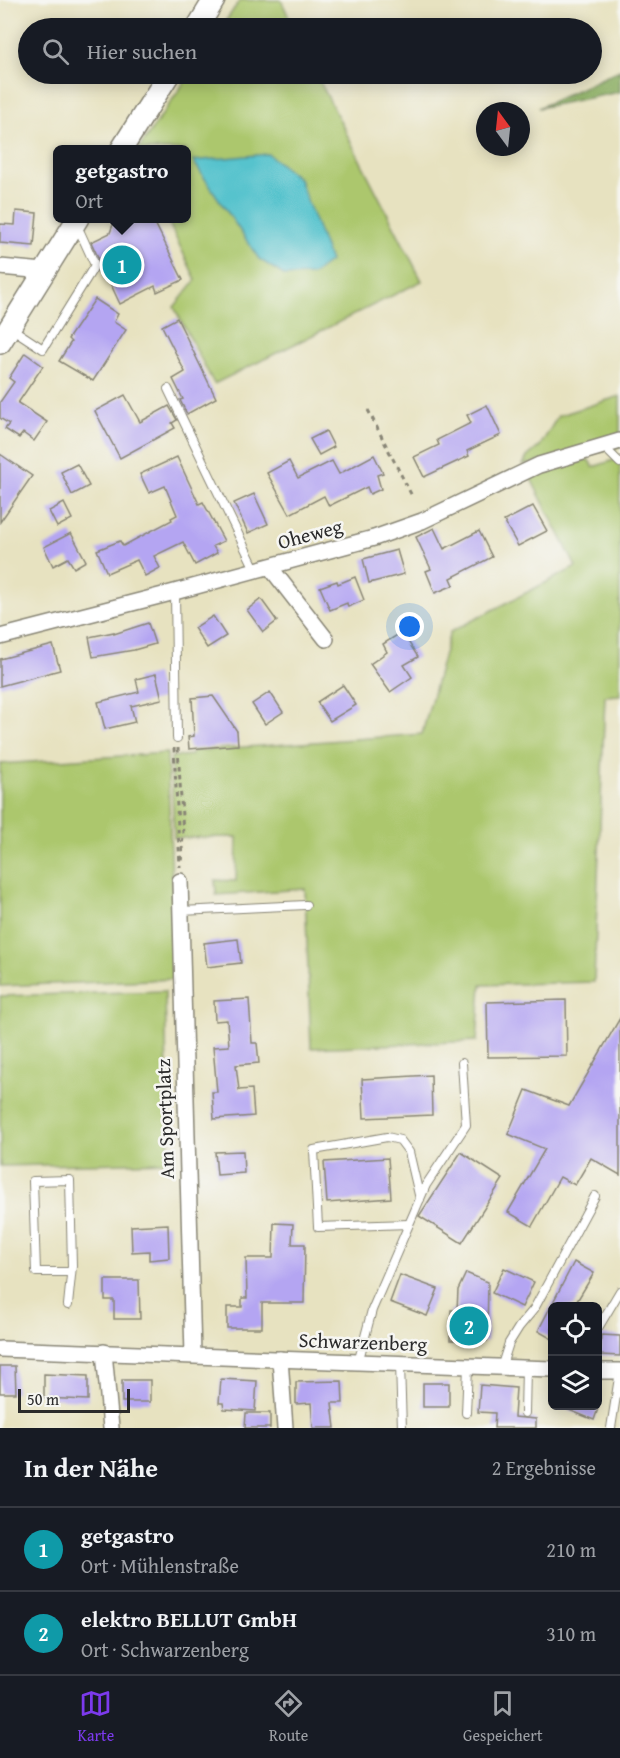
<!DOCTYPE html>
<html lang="de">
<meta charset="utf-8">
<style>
:root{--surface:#171b24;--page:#20242c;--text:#f1f3f6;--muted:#9ea1a6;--line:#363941;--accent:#7c3aed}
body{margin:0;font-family:"Gentium Book Plus",serif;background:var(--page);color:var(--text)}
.controls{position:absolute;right:18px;bottom:18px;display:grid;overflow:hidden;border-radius:9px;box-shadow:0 3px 15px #0003}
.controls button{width:54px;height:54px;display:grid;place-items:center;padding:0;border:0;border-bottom:2px solid var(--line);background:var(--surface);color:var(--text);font:30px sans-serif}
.compass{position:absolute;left:476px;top:102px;width:54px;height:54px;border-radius:50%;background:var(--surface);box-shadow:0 3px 15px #0003;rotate:345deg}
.scale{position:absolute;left:18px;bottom:15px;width:112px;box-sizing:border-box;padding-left:6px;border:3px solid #2b2b2b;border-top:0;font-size:16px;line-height:21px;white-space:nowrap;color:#2b2b2b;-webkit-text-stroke:4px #f6f6f2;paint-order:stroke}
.you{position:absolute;left:410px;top:627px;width:21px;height:21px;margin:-15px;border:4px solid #fff;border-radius:50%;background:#1a73e8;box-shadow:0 0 0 9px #1a73e833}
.badge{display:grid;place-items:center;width:39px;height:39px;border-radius:50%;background:var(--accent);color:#fff;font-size:20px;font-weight:700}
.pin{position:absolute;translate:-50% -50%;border:3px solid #fff;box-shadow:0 2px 6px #0006}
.popup{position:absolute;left:53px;top:145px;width:138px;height:78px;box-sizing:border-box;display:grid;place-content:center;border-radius:9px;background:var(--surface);filter:drop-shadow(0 2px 4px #0005);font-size:20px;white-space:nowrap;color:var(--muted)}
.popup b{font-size:22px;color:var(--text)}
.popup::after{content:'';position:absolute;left:50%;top:100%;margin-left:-12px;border:12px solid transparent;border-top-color:var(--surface)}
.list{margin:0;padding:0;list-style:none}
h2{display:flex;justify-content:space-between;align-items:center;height:78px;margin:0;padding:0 24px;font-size:26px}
h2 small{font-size:20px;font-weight:400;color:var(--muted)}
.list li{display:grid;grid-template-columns:39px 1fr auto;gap:18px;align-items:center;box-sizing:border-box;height:84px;padding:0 24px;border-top:2px solid var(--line)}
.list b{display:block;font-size:22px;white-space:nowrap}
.list p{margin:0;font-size:20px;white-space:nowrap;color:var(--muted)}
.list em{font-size:20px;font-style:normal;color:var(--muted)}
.icon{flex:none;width:33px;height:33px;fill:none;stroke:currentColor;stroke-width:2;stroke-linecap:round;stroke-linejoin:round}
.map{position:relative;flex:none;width:620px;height:1428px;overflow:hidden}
.search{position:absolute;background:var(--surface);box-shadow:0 3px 15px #0003;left:18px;right:18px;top:18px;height:66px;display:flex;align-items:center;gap:15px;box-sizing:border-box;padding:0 21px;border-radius:33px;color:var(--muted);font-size:22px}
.sheet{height:246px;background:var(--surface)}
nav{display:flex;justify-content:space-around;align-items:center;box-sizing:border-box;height:84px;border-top:2px solid var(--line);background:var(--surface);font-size:16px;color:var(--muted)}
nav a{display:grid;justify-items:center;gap:3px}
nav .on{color:var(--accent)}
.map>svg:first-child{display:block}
</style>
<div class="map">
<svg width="620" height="1428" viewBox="0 0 620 1428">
<rect width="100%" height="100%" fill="#f6f6f2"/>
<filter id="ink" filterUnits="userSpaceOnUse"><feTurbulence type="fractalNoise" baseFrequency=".0167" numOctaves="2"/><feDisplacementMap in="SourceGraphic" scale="12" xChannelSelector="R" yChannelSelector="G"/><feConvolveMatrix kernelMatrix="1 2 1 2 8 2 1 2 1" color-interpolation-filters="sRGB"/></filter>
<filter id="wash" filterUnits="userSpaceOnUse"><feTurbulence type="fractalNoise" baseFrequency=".008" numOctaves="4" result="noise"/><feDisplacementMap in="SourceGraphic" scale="24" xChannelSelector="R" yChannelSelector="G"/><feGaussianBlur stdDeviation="1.35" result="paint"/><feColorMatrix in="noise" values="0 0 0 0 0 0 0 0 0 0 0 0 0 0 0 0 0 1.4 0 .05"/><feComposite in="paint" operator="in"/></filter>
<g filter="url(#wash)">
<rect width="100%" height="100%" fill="#e7e2c0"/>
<!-- green -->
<g fill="#acc76d" stroke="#6c794c" stroke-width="1.5">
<path d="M 240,0 L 281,0 L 294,28 L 221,28 Z"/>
<path d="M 190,74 L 316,74 L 422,281 L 214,384 L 174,307 L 196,280 L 167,219 L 186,218 L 186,150 L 138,150 Z"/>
<path d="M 620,396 L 620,447 L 523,465 L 527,457 L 540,446 L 558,416 Z"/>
<path d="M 620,458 L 620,695 L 605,696 L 594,982 L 481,985 L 477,1041 L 311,1048 L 305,889 L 216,895 L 215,880 L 236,881 L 237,837 L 174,838 L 171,757 L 191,755 L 192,751 L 422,734 L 450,632 L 576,567 L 530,477 L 588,459 L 593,467 Z"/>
<path d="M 167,753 L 176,979 L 0,986 L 0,764 Z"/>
<path d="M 165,991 L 169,1162 L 0,1166 L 0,996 Z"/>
</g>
<!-- forest -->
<path fill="#89ac60" stroke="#5a6c46" stroke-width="1.5" d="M 620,70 L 620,92 L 538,108 Z"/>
<!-- water -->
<path fill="#56c3cd" stroke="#40777c" stroke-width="1.5" d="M 268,154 L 299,179 L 330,261 L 312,275 L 285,276 L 259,259 L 193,161 Z"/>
<g id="blocks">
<!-- building -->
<g fill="#b4a5f2">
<path d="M 16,211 L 37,213 L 34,246 L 0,243 L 0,224 L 15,225 Z"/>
<path d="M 115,219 L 153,219 L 183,280 L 157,292 L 155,286 L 120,304 L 91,242 L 110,233 Z"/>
<path d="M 95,299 L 118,314 L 114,322 L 126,330 L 93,381 L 59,361 L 71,342 L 68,339 Z"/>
<path d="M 177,318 L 216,398 L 187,414 L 180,400 L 183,399 L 173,379 L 185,372 L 162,326 Z"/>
<path d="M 25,353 L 43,366 L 18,403 L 47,422 L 34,441 L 23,433 L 19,438 L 5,429 L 9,424 L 0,418 L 0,402 L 14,382 L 9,378 Z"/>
<path d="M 125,395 L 140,422 L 169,406 L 177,420 L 172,423 L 175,428 L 120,458 L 95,411 Z"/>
<path d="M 487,405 L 501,435 L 467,451 L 469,456 L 424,477 L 414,457 L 439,445 L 437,440 L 471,423 L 467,415 Z"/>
<path d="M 326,431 L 334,447 L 319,455 L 310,439 Z"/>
<path d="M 0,454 L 32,476 L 0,522 Z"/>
<path d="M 374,455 L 383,473 L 377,475 L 381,489 L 370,494 L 367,487 L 329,506 L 324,496 L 290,514 L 267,473 L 289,461 L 298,478 L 332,461 L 339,474 Z"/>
<path d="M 177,457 L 199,504 L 203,502 L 224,541 L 213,546 L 217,553 L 195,565 L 183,542 L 154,556 L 160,568 L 145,576 L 137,560 L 107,573 L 97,550 L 120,541 L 123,546 L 172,520 L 171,518 L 177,515 L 165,486 L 149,493 L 140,474 Z"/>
<path d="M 77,464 L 89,486 L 72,495 L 61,472 Z"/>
<path d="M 254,494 L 268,524 L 248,533 L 234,503 Z"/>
<path d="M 64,503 L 72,519 L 57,527 L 49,511 Z"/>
<path d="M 533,506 L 547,531 L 518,546 L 504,521 Z"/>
<path d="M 434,528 L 444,549 L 479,531 L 492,557 L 451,578 L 454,585 L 435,593 L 426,571 L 431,569 L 416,537 Z"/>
<path d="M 71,533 L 86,561 L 74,568 L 68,558 L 53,566 L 44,547 Z"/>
<path d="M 397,550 L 404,574 L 369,583 L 363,559 Z"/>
<path d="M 355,577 L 364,600 L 348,607 L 347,603 L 330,610 L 320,587 L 337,581 L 338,584 Z"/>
<path d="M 261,599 L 277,621 L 263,632 L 247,610 Z"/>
<path d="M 213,616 L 226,636 L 207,648 L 194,628 Z"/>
<path d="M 148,623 L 155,644 L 134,650 L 93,657 L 89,637 L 114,632 L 114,634 Z"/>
<path d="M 402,632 L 418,657 L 404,665 L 412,677 L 390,692 L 370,664 L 387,652 L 383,644 Z"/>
<path d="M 53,645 L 60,670 L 0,686 L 0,659 Z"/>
<path d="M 156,674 L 162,699 L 131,706 L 135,722 L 105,729 L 98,702 L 139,692 L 136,679 Z"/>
<path d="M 343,685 L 356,705 L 330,721 L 317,702 Z"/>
<path d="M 270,692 L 283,712 L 265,724 L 252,704 Z"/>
<path d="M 213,696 L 237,731 L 238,745 L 189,749 L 188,737 L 194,736 L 192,698 Z"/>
<path d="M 238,939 L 241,963 L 207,967 L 204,943 Z"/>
<path d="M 249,999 L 252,1043 L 257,1043 L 259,1063 L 236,1065 L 239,1090 L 252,1089 L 254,1116 L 214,1119 L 212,1092 L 217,1092 L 213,1047 L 229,1046 L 227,1020 L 215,1021 L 214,1001 Z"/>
<path d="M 566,1000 L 567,1056 L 488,1057 L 487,1002 Z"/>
<path d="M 620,1018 L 620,1175 L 591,1158 L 575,1185 L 560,1177 L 532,1226 L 508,1212 L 545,1149 L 508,1134 L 526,1090 L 569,1106 Z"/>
<path d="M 431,1075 L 432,1115 L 364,1118 L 362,1079 Z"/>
<path d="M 243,1151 L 244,1173 L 217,1175 L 215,1152 Z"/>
<path d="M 461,1152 L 503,1179 L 462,1243 L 419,1216 Z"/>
<path d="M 388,1158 L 391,1198 L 327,1203 L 324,1162 Z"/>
<path d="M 274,1223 L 293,1224 L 292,1244 L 305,1244 L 304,1303 L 262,1303 L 262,1328 L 227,1328 L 227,1307 L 242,1307 L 242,1298 L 247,1298 L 246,1258 L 273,1258 Z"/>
<path d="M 168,1224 L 169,1258 L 149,1260 L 149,1251 L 132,1252 L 131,1226 Z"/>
<path d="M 574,1262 L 594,1273 L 574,1306 L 552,1306 L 552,1339 L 538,1331 Z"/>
<path d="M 504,1268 L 534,1282 L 522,1307 L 492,1293 Z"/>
<path d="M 466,1273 L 488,1282 L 487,1341 L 450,1340 L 451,1310 L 457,1310 L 458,1290 Z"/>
<path d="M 400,1275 L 438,1289 L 427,1316 L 390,1302 Z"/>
<path d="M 105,1280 L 139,1280 L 140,1319 L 114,1319 L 114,1300 L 105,1300 Z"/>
<path d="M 601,1335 L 620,1336 L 620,1356 L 600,1355 Z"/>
<path d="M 0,1366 L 15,1366 L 16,1393 L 0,1393 Z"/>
<path d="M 44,1374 L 88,1376 L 88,1400 L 44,1398 Z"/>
<path d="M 221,1379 L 257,1381 L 255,1411 L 224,1409 L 223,1403 L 219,1403 Z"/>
<rect x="122" y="1380" width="28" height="22"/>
<path d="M 342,1381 L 343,1403 L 332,1403 L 335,1428 L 313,1428 L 311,1403 L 296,1404 L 296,1382 Z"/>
<rect x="423" y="1383" width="26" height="24"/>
<path d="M 480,1385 L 516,1388 L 514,1417 L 536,1419 L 536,1428 L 494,1428 L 495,1413 L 478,1412 Z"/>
<path d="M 559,1406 L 599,1406 L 594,1420 Z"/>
<path d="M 246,1413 L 270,1413 L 270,1428 L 245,1428 Z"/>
</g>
</g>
</g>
<g filter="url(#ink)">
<use href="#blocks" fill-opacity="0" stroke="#898676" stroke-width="1.5"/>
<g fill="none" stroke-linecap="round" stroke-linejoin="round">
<!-- service casing -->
<g stroke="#898676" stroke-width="10">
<g id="service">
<path d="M 11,328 L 43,349 L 95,265 L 80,232 L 73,229"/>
<path d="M 168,389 L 256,571"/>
<path d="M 603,446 L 620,463"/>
<path d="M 175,592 L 177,738"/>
<path d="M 181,911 L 306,905"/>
<path d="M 409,1224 L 318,1227 L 314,1150 L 387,1137 L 400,1140 L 409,1152 L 420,1199"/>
<path d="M 68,1305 L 72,1266 L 70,1180 L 33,1181 L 36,1272 L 71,1272"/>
<path d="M 598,1328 L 620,1291"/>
<path d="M 358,1363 L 372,1310 L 426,1185 L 466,1125 L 462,1063"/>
<path d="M 400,1364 L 402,1428"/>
<path d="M 501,1368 L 509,1343 L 519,1327 L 534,1309 L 595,1196"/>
<path d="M 466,1413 L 468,1367"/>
<path d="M 525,1413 L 526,1368"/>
<path d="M 611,1428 L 620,1371"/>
</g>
</g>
<!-- minor casing -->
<g stroke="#898676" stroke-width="18">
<g id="minor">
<path d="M 0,267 L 44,271"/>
<path d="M 270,567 L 326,639"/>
<path d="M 0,637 L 167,594 L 374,538 L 422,521 L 539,465 L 620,441"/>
<path d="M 180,881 L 193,1355"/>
<path d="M 0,1349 L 552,1369"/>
<path d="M 104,1352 L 111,1428"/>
<path d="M 280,1359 L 285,1428"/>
<path d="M 598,1371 L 620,1371"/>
</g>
</g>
<!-- secondary casing -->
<g stroke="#898676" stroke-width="24">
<g id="secondary">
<path d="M 197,28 L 214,0"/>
<path d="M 121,150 L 169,74"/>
<path d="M 0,343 L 78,218"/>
</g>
</g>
<!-- path -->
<g stroke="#898676" stroke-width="3" stroke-dasharray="4.5 4.5" stroke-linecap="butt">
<path d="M 368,410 L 413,498"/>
<path d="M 174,748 L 180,867"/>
<path d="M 178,748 L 183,834 L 181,864"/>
</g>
<!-- service -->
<use href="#service" stroke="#fff" stroke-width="8"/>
<!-- minor -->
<use href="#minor" stroke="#fff" stroke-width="15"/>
<!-- secondary -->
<use href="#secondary" stroke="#fff" stroke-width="21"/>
</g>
</g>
<g text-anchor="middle" stroke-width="5" stroke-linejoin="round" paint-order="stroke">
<!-- street labels -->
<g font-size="20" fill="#2b2b2b" stroke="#f6f6f2">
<text transform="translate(310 534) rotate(-15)" y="7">Oheweg</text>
<text transform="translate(165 1119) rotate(-92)" y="7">Am Sportplatz</text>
<text transform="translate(363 1342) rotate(2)" y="7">Schwarzenberg</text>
</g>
</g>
</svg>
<div class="controls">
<button><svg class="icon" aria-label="locate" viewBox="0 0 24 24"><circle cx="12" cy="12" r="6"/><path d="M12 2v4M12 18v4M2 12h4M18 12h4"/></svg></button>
<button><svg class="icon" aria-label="layers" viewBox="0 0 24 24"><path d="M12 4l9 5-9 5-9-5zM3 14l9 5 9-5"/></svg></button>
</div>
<svg class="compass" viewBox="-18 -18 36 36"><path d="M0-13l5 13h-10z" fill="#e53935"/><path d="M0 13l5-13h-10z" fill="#9ea1a6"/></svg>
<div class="scale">50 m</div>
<div class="you"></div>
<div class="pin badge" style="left:122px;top:265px;background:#0f9aa8">1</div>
<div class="popup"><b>getgastro</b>Ort</div>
<div class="pin badge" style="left:469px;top:1326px;background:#0f9aa8">2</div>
<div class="search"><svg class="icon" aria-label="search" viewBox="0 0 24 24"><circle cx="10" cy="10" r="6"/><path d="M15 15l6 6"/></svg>Hier suchen</div>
</div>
<section class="sheet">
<h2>In der Nähe<small>2 Ergebnisse</small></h2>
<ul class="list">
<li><span class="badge" style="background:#0f9aa8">1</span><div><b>getgastro</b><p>Ort · Mühlenstraße</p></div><em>210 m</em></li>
<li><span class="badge" style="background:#0f9aa8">2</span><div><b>elektro BELLUT GmbH</b><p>Ort · Schwarzenberg</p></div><em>310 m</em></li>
</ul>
</section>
<nav>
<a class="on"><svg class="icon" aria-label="map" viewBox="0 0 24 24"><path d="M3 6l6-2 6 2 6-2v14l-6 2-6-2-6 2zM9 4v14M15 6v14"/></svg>Karte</a>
<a><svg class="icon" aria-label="directions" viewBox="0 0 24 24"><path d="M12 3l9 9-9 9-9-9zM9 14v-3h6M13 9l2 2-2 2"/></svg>Route</a>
<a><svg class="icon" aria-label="saved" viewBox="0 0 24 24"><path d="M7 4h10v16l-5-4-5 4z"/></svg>Gespeichert</a>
</nav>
